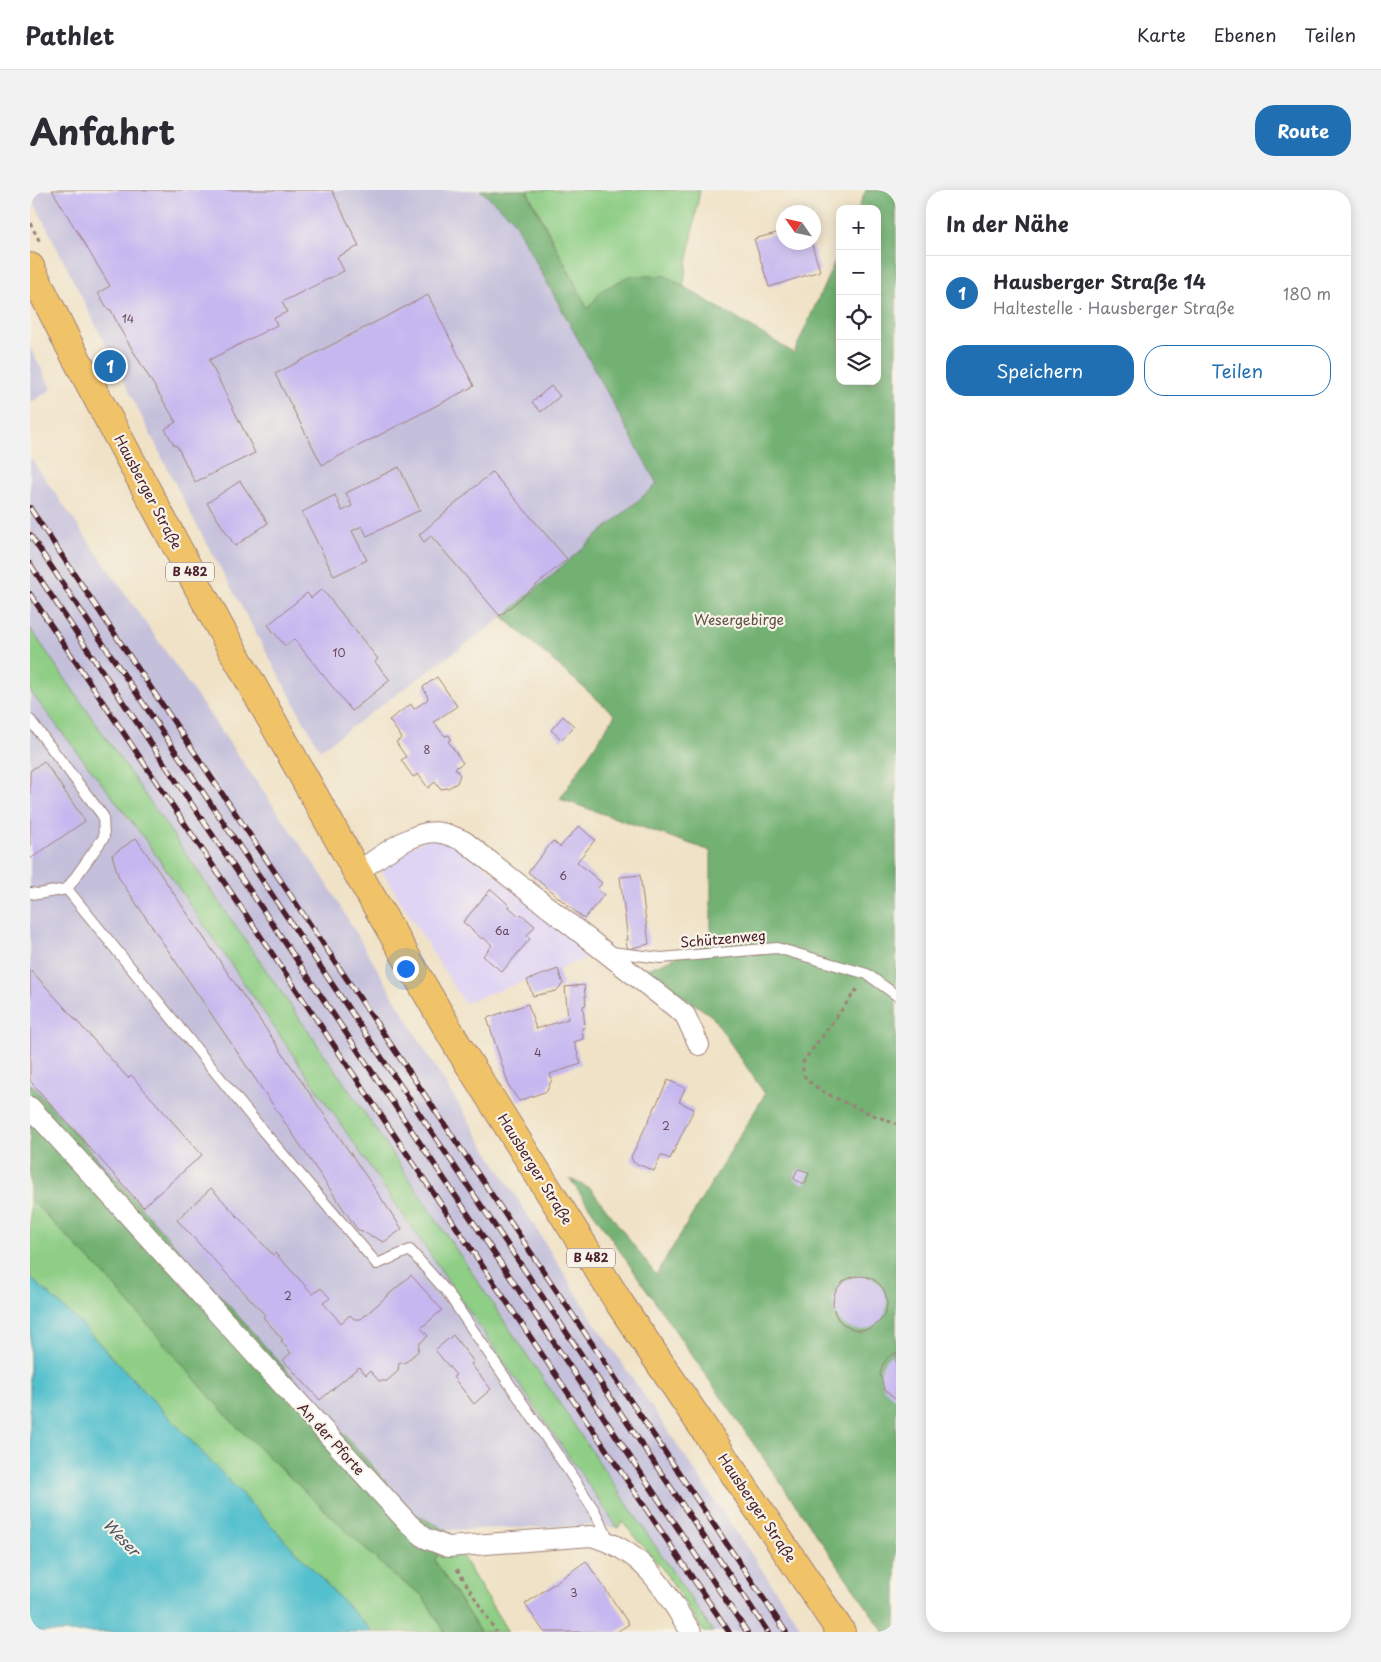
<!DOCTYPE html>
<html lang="de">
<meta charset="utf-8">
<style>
:root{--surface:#fff;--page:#f2f2f3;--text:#2b2b33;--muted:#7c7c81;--line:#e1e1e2;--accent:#1f6fb2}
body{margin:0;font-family:"Playpen Sans",sans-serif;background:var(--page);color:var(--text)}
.controls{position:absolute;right:15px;top:15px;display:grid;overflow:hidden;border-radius:10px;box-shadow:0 2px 12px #0003}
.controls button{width:45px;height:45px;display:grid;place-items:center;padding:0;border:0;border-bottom:1px solid var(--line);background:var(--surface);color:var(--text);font:25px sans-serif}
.compass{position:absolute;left:746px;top:15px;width:45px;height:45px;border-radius:50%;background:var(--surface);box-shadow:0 2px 12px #0003;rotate:304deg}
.you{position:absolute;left:375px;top:778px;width:18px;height:18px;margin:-12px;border:4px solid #fff;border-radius:50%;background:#1a73e8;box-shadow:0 0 0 8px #1a73e833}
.badge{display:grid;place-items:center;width:32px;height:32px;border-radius:50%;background:var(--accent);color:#fff;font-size:16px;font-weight:700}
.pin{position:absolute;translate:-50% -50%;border:2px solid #fff;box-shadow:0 1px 5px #0006}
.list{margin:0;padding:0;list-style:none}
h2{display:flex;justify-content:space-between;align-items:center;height:65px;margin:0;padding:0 20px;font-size:21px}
h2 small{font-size:16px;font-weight:400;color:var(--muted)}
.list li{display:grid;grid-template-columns:32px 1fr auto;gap:15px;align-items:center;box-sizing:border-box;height:75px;padding:0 20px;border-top:1px solid var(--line)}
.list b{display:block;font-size:19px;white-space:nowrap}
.list p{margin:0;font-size:16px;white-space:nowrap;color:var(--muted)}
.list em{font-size:16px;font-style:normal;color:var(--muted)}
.actions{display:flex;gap:10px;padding:15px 20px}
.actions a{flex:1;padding:11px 0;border:1px solid var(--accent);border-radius:20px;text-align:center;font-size:18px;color:var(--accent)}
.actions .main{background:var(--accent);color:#fff}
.icon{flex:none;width:28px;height:28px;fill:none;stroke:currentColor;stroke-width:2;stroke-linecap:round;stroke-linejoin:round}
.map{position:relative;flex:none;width:866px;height:1442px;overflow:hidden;border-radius:20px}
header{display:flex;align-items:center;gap:30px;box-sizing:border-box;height:70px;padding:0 25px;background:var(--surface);border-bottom:1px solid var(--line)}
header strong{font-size:24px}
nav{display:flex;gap:28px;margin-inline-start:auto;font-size:18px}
.intro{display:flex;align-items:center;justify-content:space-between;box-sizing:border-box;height:120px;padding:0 30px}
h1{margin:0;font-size:35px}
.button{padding:12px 22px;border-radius:20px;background:var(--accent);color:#fff;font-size:18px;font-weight:700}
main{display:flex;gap:30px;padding:0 30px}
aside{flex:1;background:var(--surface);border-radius:20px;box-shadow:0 2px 12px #0003}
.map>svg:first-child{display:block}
</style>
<header>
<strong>Pathlet</strong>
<nav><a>Karte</a><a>Ebenen</a><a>Teilen</a></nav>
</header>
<div class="intro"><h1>Anfahrt</h1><a class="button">Route</a></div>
<main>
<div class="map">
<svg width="866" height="1442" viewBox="0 0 866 1442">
<rect width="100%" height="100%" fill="#f7f3e8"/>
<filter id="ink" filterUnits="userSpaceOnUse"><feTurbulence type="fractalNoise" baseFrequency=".02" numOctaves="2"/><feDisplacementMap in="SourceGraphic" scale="10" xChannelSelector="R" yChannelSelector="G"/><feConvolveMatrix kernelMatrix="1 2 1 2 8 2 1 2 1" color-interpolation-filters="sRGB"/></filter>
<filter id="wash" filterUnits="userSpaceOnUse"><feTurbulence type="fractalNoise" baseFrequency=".0096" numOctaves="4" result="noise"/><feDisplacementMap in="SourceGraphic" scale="20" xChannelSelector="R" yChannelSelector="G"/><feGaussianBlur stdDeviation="1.12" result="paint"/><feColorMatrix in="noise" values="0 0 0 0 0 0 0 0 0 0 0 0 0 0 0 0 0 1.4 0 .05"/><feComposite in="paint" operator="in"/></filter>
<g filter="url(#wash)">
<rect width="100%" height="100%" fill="#f0e2c6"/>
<!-- built -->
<path fill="#e0d4f4" d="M 410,643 L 572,763 L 434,813 L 347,673 Z"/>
<!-- industrial -->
<g fill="#c4c0db">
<path d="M 0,0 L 450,0 L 482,28 L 627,294 L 473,427 L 290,560 L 160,323 L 5,14 Z"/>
<path d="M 0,157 L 22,199 L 0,213 Z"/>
<path d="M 0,267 L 293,687 L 401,870 L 565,1133 L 774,1442 L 683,1442 L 336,925 L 0,438 Z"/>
<path d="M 0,501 L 115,649 L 588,1338 L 567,1335 L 416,1340 L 386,1324 L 0,893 Z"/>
</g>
<!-- green -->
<g fill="#8ece85" stroke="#6c7658">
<path d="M 497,0 L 670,0 L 653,97 L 636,86 L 558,119 Z"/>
<path d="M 0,438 L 336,925 L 683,1442 L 674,1442 L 632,1378 L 592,1332 L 588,1338 L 115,649 L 0,501 Z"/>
<path d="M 0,1009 L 73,1083 L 203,1233 L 363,1385 L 392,1405 L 415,1442 L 342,1442 L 48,1131 L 0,1087 Z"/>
<path d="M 416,1340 L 478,1442 L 450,1442 L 405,1371 Z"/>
</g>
<!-- forest -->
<g fill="#72b172" stroke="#5e684e">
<path d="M 450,0 L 496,0 L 558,119 L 571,101 L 599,86 L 636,86 L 764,163 L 810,60 L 810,191 L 847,191 L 847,19 L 828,19 L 836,0 L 866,0 L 866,1442 L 854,1442 L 540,989 L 561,999 L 626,1085 L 735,904 L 682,826 L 615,780 L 681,753 L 681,661 L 530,609 L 585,525 L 473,427 L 627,294 L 482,28 Z"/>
<path d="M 0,893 L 385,1324 L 416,1340 L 405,1371 L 450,1442 L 415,1442 L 392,1405 L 363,1385 L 203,1233 L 73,1083 L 0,1009 Z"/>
</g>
<!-- water -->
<path fill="#53c0cd" stroke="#4e707c" d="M 0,1087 L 48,1131 L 342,1442 L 0,1442 Z"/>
<g id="blocks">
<!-- building -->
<g fill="#c6b7f0">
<path d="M 22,0 L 302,0 L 329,56 L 307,67 L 314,81 L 252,112 L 257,122 L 244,128 L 247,135 L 179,170 L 225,263 L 165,292 L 147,256 L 144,255 L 135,239 L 146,232 L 90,139 L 81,120 L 78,119 L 68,103 L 80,96 Z"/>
<path d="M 754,41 L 754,52 L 764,52 L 765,57 L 781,52 L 790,81 L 739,97 L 724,49 Z"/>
<path d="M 398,105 L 444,196 L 292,275 L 245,184 Z"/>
<path d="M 521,196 L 530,206 L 511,222 L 502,212 Z"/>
<path d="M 369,277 L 390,320 L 337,346 L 332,336 L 322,341 L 337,370 L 304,386 L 272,322 L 305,305 L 312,321 L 322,316 L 316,303 Z"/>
<path d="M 462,282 L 537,369 L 470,426 L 401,346 L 394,352 L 389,345 Z"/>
<path d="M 210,291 L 238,333 L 205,356 L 177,313 Z"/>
<path d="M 292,399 L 348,469 L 345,472 L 360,490 L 322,521 L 264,449 L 255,456 L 238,435 L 277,403 L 281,408 Z"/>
<path d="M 407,487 L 427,516 L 404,532 L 412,543 L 415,546 L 419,545 L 421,549 L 418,551 L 433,573 L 425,578 L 430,585 L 427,593 L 418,598 L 410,599 L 405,592 L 398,598 L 388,584 L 383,587 L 371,570 L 376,567 L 366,552 L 372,548 L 359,530 L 381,514 L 384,519 L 397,510 L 398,508 L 393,497 Z"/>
<path d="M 533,526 L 544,536 L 532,550 L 521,540 Z"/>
<path d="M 14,571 L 55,631 L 0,669 L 0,581 Z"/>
<path d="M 549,636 L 565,650 L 547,672 L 572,693 L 567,699 L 574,705 L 554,729 L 498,682 L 523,651 L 530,657 Z"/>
<path d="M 106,648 L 372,1039 L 354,1052 L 327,1039 L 89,688 L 82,665 Z"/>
<path d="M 610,685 L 619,754 L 598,759 L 595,750 L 598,750 L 590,687 Z"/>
<path d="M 461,699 L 480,716 L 479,717 L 489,726 L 491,724 L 505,736 L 497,746 L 500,749 L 472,782 L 453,766 L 462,755 L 454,748 L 452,749 L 433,732 Z"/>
<path d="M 0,779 L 98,888 L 101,885 L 172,965 L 113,1017 L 0,891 Z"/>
<path d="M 528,779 L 533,794 L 526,801 L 503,806 L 497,790 Z"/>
<path d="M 554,795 L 556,815 L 553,816 L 555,838 L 552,838 L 553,849 L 544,852 L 551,874 L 520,884 L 522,889 L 517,901 L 489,911 L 479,896 L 457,828 L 498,814 L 506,839 L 538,829 L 535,797 Z"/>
<path d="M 638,890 L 655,898 L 649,912 L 664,919 L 640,969 L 631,965 L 624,981 L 603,972 L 601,967 Z"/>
<path d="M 770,979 L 779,983 L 775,994 L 765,990 L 764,988 L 767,980 Z"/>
<path d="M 181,998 L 243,1065 L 245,1063 L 283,1104 L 291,1098 L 300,1108 L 293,1113 L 311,1133 L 320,1125 L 324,1129 L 331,1129 L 381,1085 L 412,1120 L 391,1138 L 398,1146 L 389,1154 L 388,1161 L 375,1173 L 369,1173 L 368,1181 L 357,1191 L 349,1191 L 340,1181 L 336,1185 L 329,1177 L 290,1210 L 253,1170 L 261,1163 L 251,1151 L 253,1150 L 233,1127 L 235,1125 L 147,1030 Z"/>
<circle cx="830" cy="1113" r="27"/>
<path d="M 423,1145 L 444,1172 L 441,1174 L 461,1199 L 444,1214 L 423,1187 L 426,1185 L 405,1160 Z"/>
<path d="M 866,1162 L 866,1210 L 854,1199 L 850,1184 L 853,1174 L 857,1168 Z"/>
<path d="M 556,1371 L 599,1434 L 587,1442 L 514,1442 L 495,1414 Z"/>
</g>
</g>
</g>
<g filter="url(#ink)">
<use href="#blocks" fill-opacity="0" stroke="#9d8078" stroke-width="1"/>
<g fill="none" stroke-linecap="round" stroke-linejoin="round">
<!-- service casing -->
<g stroke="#9d8078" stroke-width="12">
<g id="service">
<path d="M 0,530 L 73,626 L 74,647 L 37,699 L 8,704 L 0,703"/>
<path d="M 37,699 L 233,941 L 347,1074 L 380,1060 L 417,1102 L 538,1280 L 564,1320 L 579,1350"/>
<path d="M 581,762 L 631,768 L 747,758 L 837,784 L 866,805"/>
</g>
</g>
<!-- minor casing -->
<g stroke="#9d8078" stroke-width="22">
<g id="minor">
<path d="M 327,682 C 348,669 385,637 411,643 C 419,644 426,648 434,651 L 655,825 L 669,855"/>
<path d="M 0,917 L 379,1334 L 395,1348 L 418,1357 L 561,1346 C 616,1362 632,1397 661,1442"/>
</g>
</g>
<!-- primary casing -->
<g stroke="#9d8078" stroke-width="30">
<path id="primary" d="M 0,77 L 37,151 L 189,436 L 327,682 L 429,858 L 590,1114 L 811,1442"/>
</g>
<!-- path -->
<g stroke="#9d8078" stroke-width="3" stroke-dasharray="4 4" stroke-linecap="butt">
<path d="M 0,33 L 11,54"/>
<path d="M 827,799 L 773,872 C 773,878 772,882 775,887 C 784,902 848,927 866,934"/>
<path d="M 427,1379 L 466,1442"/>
</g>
<!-- service -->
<use href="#service" stroke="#fff" stroke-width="10"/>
<!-- minor -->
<use href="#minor" stroke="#fff" stroke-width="20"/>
<!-- primary -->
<use href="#primary" stroke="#f1c369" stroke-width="28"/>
<!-- rail casing -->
<g stroke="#4a1f2b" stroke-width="5.5">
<g id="rail">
<path d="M 0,318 L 756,1442"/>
<path d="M 0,345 L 738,1442"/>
<path d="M 0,374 L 452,1045 L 717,1442"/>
<path d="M 0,404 L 699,1442"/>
</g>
</g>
<!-- rail -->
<use href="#rail" stroke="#f7f3e8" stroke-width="4" stroke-dasharray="11" stroke-linecap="butt"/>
</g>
</g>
<g text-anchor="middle" stroke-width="4.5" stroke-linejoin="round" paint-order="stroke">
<!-- number labels -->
<g font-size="11" fill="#69455c">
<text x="98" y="133">14</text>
<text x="309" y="467">10</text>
<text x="397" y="564">8</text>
<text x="533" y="690">6</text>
<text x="472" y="745">6a</text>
<text x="508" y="867">4</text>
<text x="636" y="940">2</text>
<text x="258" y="1110">2</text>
<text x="544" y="1407">3</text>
</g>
<!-- shield labels -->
<g fill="#f7f3e8" stroke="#7e5f64" stroke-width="1">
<rect x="136" y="372.5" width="48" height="19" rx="4"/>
<rect x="537" y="1058.5" width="48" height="19" rx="4"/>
</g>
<g font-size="12" font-weight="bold" fill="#4a1f2b">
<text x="160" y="386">B 482</text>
<text x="561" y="1072">B 482</text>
</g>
<!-- street labels -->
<g font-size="14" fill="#4a1f2b" stroke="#f7f3e8">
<text transform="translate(118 302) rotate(62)" y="5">Hausberger Straße</text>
<text transform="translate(693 749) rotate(-5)" y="5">Schützenweg</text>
<text transform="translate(505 979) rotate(58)" y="5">Hausberger Straße</text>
<text transform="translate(301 1249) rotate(48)" y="5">An der Pforte</text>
<text transform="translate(727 1318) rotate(56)" y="5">Hausberger Straße</text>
</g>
<!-- park labels -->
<g font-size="14" fill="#5e5446" stroke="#f7f3e8">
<text x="709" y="435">Wesergebirge</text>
</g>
<!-- water labels -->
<g font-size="15" font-style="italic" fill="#4d5764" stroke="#f7f3e8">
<text transform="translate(91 1348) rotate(46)" y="5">Weser</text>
</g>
</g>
</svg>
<div class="controls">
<button>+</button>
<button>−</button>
<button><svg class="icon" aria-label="locate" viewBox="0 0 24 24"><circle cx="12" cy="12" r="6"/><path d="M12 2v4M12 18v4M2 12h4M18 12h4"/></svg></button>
<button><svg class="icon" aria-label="layers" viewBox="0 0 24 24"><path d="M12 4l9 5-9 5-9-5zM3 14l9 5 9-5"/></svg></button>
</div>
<svg class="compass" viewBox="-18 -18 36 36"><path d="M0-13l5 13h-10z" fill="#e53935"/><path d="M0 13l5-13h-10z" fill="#7c7c81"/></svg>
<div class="you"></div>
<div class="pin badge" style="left:80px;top:176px">1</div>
</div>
<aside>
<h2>In der Nähe<small></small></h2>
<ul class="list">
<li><span class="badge">1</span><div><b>Hausberger Straße 14</b><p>Haltestelle · Hausberger Straße</p></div><em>180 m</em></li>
</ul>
<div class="actions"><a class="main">Speichern</a><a>Teilen</a></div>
</aside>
</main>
